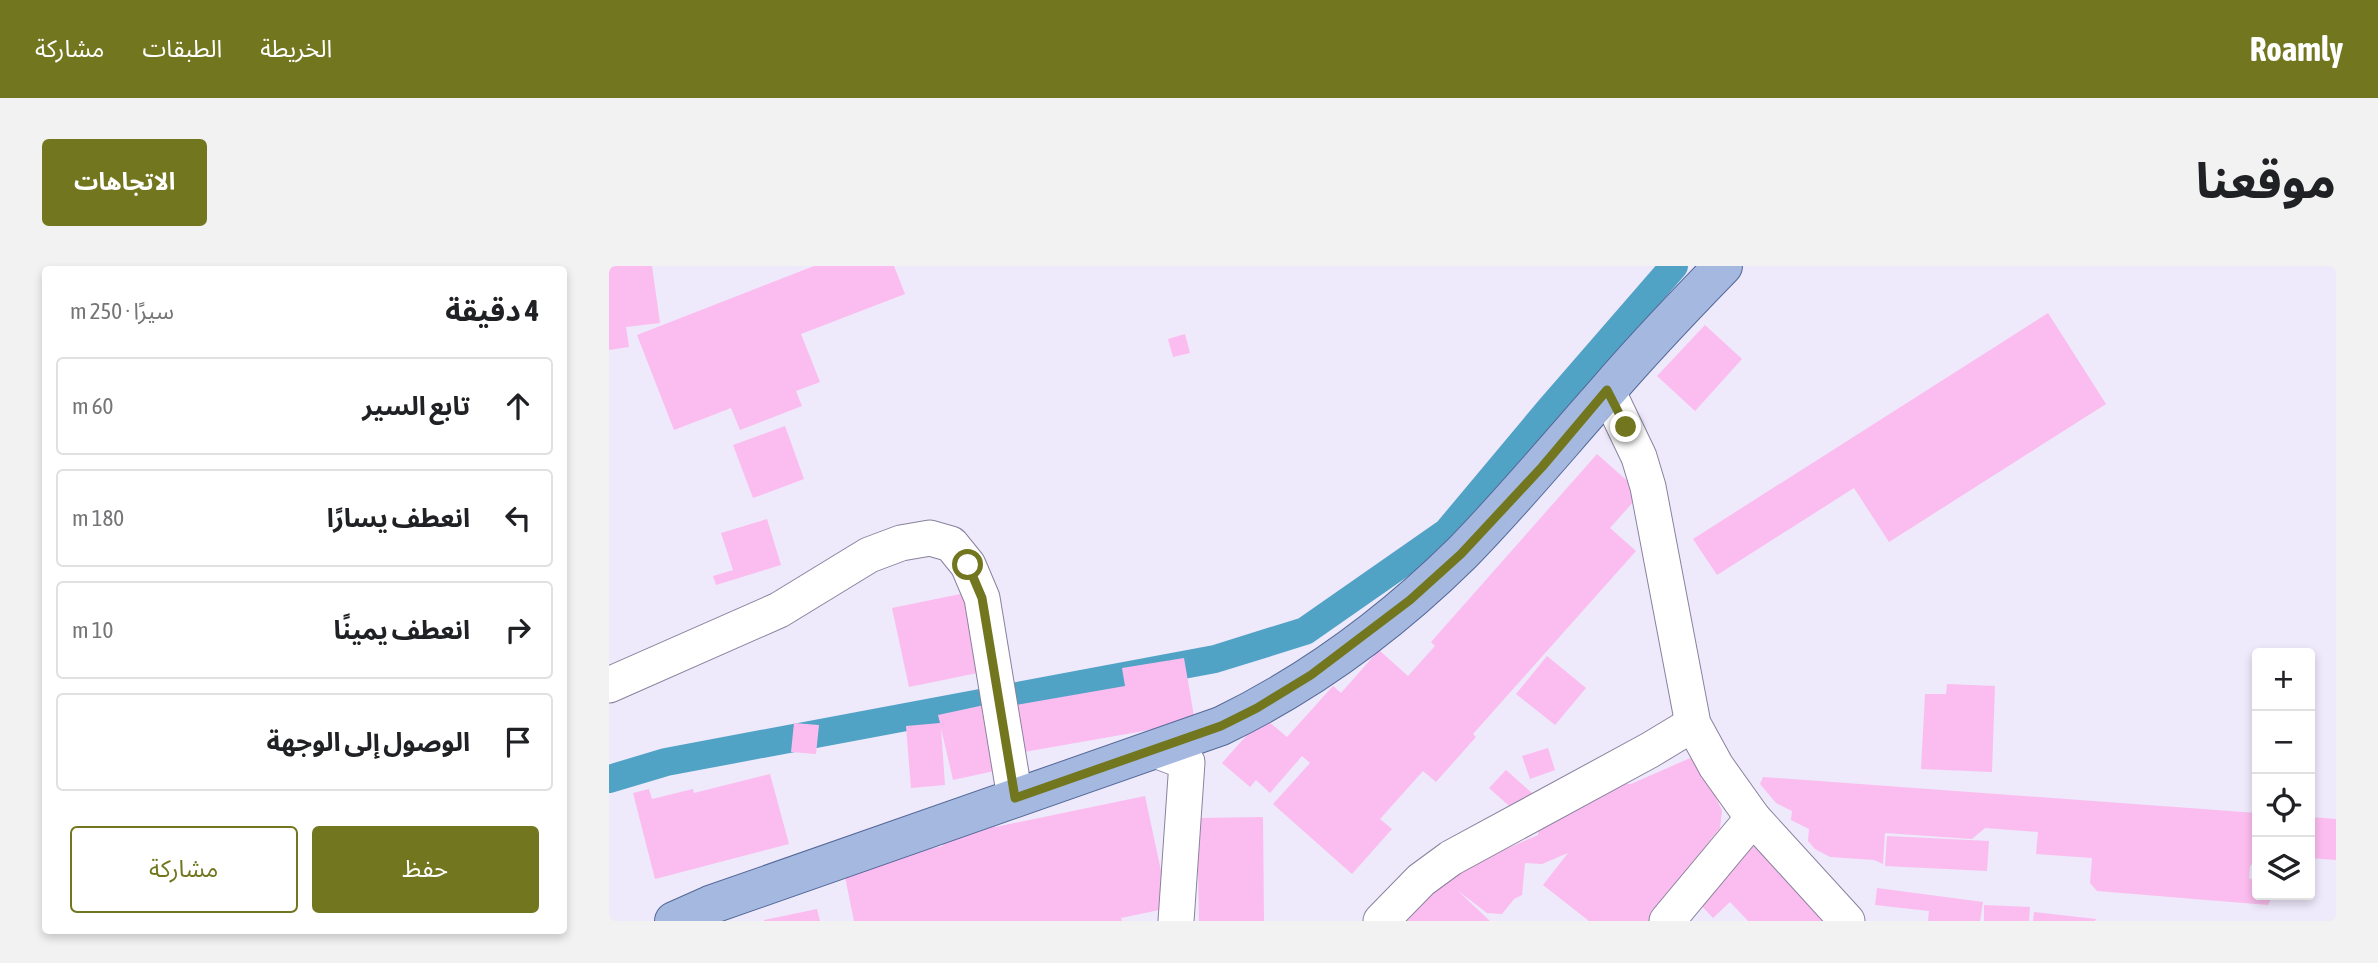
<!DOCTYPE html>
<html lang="ar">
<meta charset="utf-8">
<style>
:root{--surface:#fff;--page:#f2f2f2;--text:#202124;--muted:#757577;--line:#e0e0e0;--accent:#72771f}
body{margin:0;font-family:"Asap Condensed","Noto Sans Arabic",sans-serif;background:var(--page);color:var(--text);direction:rtl}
.controls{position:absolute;right:21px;bottom:21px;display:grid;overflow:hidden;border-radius:7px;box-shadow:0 4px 10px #0003}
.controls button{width:63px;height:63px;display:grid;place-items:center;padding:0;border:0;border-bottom:2px solid var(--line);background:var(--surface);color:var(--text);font:35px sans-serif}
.stop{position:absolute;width:21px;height:21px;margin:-16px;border:5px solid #72771f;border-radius:50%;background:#fff}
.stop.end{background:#72771f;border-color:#fff;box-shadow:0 2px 7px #0008}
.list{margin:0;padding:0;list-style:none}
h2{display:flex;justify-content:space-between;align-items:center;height:91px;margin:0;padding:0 28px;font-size:30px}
h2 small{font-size:23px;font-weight:400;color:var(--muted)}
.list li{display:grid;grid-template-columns:46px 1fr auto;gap:21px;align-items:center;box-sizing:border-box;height:98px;margin:0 14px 14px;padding:0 14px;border:2px solid var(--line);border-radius:7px}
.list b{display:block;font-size:26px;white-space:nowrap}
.list em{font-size:23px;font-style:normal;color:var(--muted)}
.actions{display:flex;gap:14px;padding:21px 28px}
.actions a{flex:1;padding:16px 0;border:2px solid var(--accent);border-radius:7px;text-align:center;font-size:24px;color:var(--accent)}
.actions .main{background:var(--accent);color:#fff}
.icon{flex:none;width:38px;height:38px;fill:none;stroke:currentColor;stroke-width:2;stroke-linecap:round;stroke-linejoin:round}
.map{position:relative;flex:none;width:1727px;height:655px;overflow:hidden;direction:ltr;border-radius:7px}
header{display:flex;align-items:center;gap:42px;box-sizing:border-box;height:98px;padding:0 35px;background:var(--accent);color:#fff}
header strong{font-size:33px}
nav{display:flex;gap:38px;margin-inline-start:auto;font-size:24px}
.intro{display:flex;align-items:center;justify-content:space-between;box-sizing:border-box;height:168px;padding:0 42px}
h1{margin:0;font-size:49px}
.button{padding:18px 32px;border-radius:7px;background:var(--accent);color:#fff;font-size:24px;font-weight:700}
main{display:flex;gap:42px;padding:0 42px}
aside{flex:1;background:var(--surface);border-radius:7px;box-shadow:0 4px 10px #0003}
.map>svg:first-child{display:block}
</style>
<header>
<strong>Roamly</strong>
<nav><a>الخريطة</a><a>الطبقات</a><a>مشاركة</a></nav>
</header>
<div class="intro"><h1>موقعنا</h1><a class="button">الاتجاهات</a></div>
<main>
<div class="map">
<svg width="1727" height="655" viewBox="0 0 1727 655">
<rect width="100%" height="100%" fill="#eee9fb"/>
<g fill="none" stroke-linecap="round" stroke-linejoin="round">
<!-- canal -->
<path stroke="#51a3c6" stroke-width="28" d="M 0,513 L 57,496 L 606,393 L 696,365 L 838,266 L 940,144 L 1065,0"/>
</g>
<!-- building -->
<g fill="#fbbdef">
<path d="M 0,0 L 43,0 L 51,57 L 17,61 L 20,81 L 0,84 Z"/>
<path d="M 205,0 L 285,0 L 296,28 L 192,68 L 211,116 L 187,125 L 193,140 L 131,164 L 122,142 L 65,164 L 28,69 Z"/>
<path d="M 1439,47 L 1497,138 L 1280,276 L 1245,222 L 1108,309 L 1084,273 Z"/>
<path d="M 1096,59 L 1133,93 L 1086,145 L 1048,110 Z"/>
<path d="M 576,68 L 581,87 L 564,91 L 559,73 Z"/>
<path d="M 176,160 L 195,213 L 144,232 L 124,179 Z"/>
<path d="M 988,188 L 1032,227 L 1001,262 L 1027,285 L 864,468 L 867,471 L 827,516 L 814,505 L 771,553 L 783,563 L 743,608 L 664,538 L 701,497 L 693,490 L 661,527 L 647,514 L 641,521 L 613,497 L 654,451 L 678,471 L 724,420 L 732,427 L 770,384 L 799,410 L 826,380 L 822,376 Z"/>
<path d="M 158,253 L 172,299 L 107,319 L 104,310 L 124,304 L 112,267 Z"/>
<path d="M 366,325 L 383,404 L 300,421 L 283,342 Z"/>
<path d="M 938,390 L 977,422 L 946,459 L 907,428 Z"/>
<path d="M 575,392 L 586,456 L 415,486 L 407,439 L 516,420 L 513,402 Z"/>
<path d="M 1338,418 L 1386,420 L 1383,506 L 1312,503 L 1316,428 L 1337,428 Z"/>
<path d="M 394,435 L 408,500 L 344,514 L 332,462 L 336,519 L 302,522 L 297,460 L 331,457 L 329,449 Z"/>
<path d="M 185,457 L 210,459 L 207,488 L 182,486 Z"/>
<path d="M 939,482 L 946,504 L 921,513 L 913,490 Z"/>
<path d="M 1088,489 L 1113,545 L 1111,562 L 1058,629 L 1058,635 L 1048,640 L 1047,647 L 1040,655 L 980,655 L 934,619 L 959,587 L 933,598 L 916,597 L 913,629 L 905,633 L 893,648 L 878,647 L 848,624 L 881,655 L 797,655 L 835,614 L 832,611 L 929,569 L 931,544 L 1011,517 L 1022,518 Z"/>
<path d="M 897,504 L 923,527 L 907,546 L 880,522 Z"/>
<path d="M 161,508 L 180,578 L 46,613 L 24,527 L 40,523 L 43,533 L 84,523 L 85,527 Z"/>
<path d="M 1154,511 L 1648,547 L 1648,594 L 1641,600 L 1640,612 L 1648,616 L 1648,629 L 1664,629 L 1659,639 L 1488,625 L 1481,617 L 1483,592 L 1427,588 L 1429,566 L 1376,562 L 1363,573 L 1276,567 L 1274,598 L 1265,594 L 1221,591 L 1206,583 L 1199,575 L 1200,563 L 1182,554 L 1183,545 L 1167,537 L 1151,518 Z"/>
<path d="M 536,530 L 560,642 L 512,652 L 513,655 L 245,655 L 234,601 L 334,580 L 331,567 L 385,556 L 386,561 Z"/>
<path d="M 654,551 L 655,655 L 590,655 L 588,552 Z"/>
<path d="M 1701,551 L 1727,553 L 1727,594 L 1701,592 Z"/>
<path d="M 1158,567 L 1238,655 L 1139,655 L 1121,636 L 1104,652 L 1087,634 Z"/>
<path d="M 1278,570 L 1380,575 L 1378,605 L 1276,600 Z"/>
<path d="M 1268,622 L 1374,636 L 1371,655 L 1319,655 L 1320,645 L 1266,639 Z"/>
<path d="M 1375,639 L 1421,641 L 1420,655 L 1375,655 Z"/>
<path d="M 208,643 L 211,655 L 155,655 L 155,654 Z"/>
<path d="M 1425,646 L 1487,653 L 1486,655 L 1424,655 Z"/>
</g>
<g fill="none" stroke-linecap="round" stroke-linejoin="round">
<!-- minor casing -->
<g stroke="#89829d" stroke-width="37">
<g id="minor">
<path d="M 998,124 L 1030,191 L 1039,221 L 1084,458 L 1107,500 L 1144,552 L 1238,655"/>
<path d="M 0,419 L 170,344 L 260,289 L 292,277 L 321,272 L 342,278 L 359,299 L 373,332 L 406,532"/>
<path d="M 546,484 L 578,496 L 567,655"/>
<path d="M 772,655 L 812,614 L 842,592 L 1041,484 L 1084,458"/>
<path d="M 1058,655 L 1144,552"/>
</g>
</g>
<!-- major casing -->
<g stroke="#546898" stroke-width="40">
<path id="major" d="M 65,655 L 101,639 L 612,460 C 701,417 783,356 853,287 C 904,235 950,179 998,125 C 1035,82 1074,41 1114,0"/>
</g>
<!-- minor -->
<use href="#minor" stroke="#fff" stroke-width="35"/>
<!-- major -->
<use href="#major" stroke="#a4b8e0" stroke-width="38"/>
</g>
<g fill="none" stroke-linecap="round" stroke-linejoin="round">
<!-- route -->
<path stroke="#72771f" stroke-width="9" d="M 359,299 L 373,332 L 406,532 L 612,460 L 648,442 L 702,409 L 801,334 L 852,288 L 933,201 L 998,124 L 1017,161"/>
</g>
</svg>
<div class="controls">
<button>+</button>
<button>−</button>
<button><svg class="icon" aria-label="locate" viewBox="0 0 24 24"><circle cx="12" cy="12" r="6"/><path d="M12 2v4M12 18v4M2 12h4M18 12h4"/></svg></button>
<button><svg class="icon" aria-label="layers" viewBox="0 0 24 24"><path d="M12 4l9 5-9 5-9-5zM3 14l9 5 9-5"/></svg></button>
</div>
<div class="stop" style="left:359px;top:299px"></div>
<div class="stop end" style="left:1017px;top:161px"></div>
</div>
<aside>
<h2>4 دقيقة<small>سيرًا · 250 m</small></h2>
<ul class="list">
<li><svg class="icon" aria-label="ahead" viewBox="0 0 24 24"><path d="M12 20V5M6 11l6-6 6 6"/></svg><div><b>تابع السير</b></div><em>60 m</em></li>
<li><svg class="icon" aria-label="left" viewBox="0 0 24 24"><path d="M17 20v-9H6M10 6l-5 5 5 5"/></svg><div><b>انعطف يسارًا</b></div><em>180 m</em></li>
<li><svg class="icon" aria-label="right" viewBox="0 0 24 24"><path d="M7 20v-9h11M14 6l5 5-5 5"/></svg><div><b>انعطف يمينًا</b></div><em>10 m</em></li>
<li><svg class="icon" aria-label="arrive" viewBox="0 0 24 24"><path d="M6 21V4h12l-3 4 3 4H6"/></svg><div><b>الوصول إلى الوجهة</b></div></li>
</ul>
<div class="actions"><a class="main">حفظ</a><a>مشاركة</a></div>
</aside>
</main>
